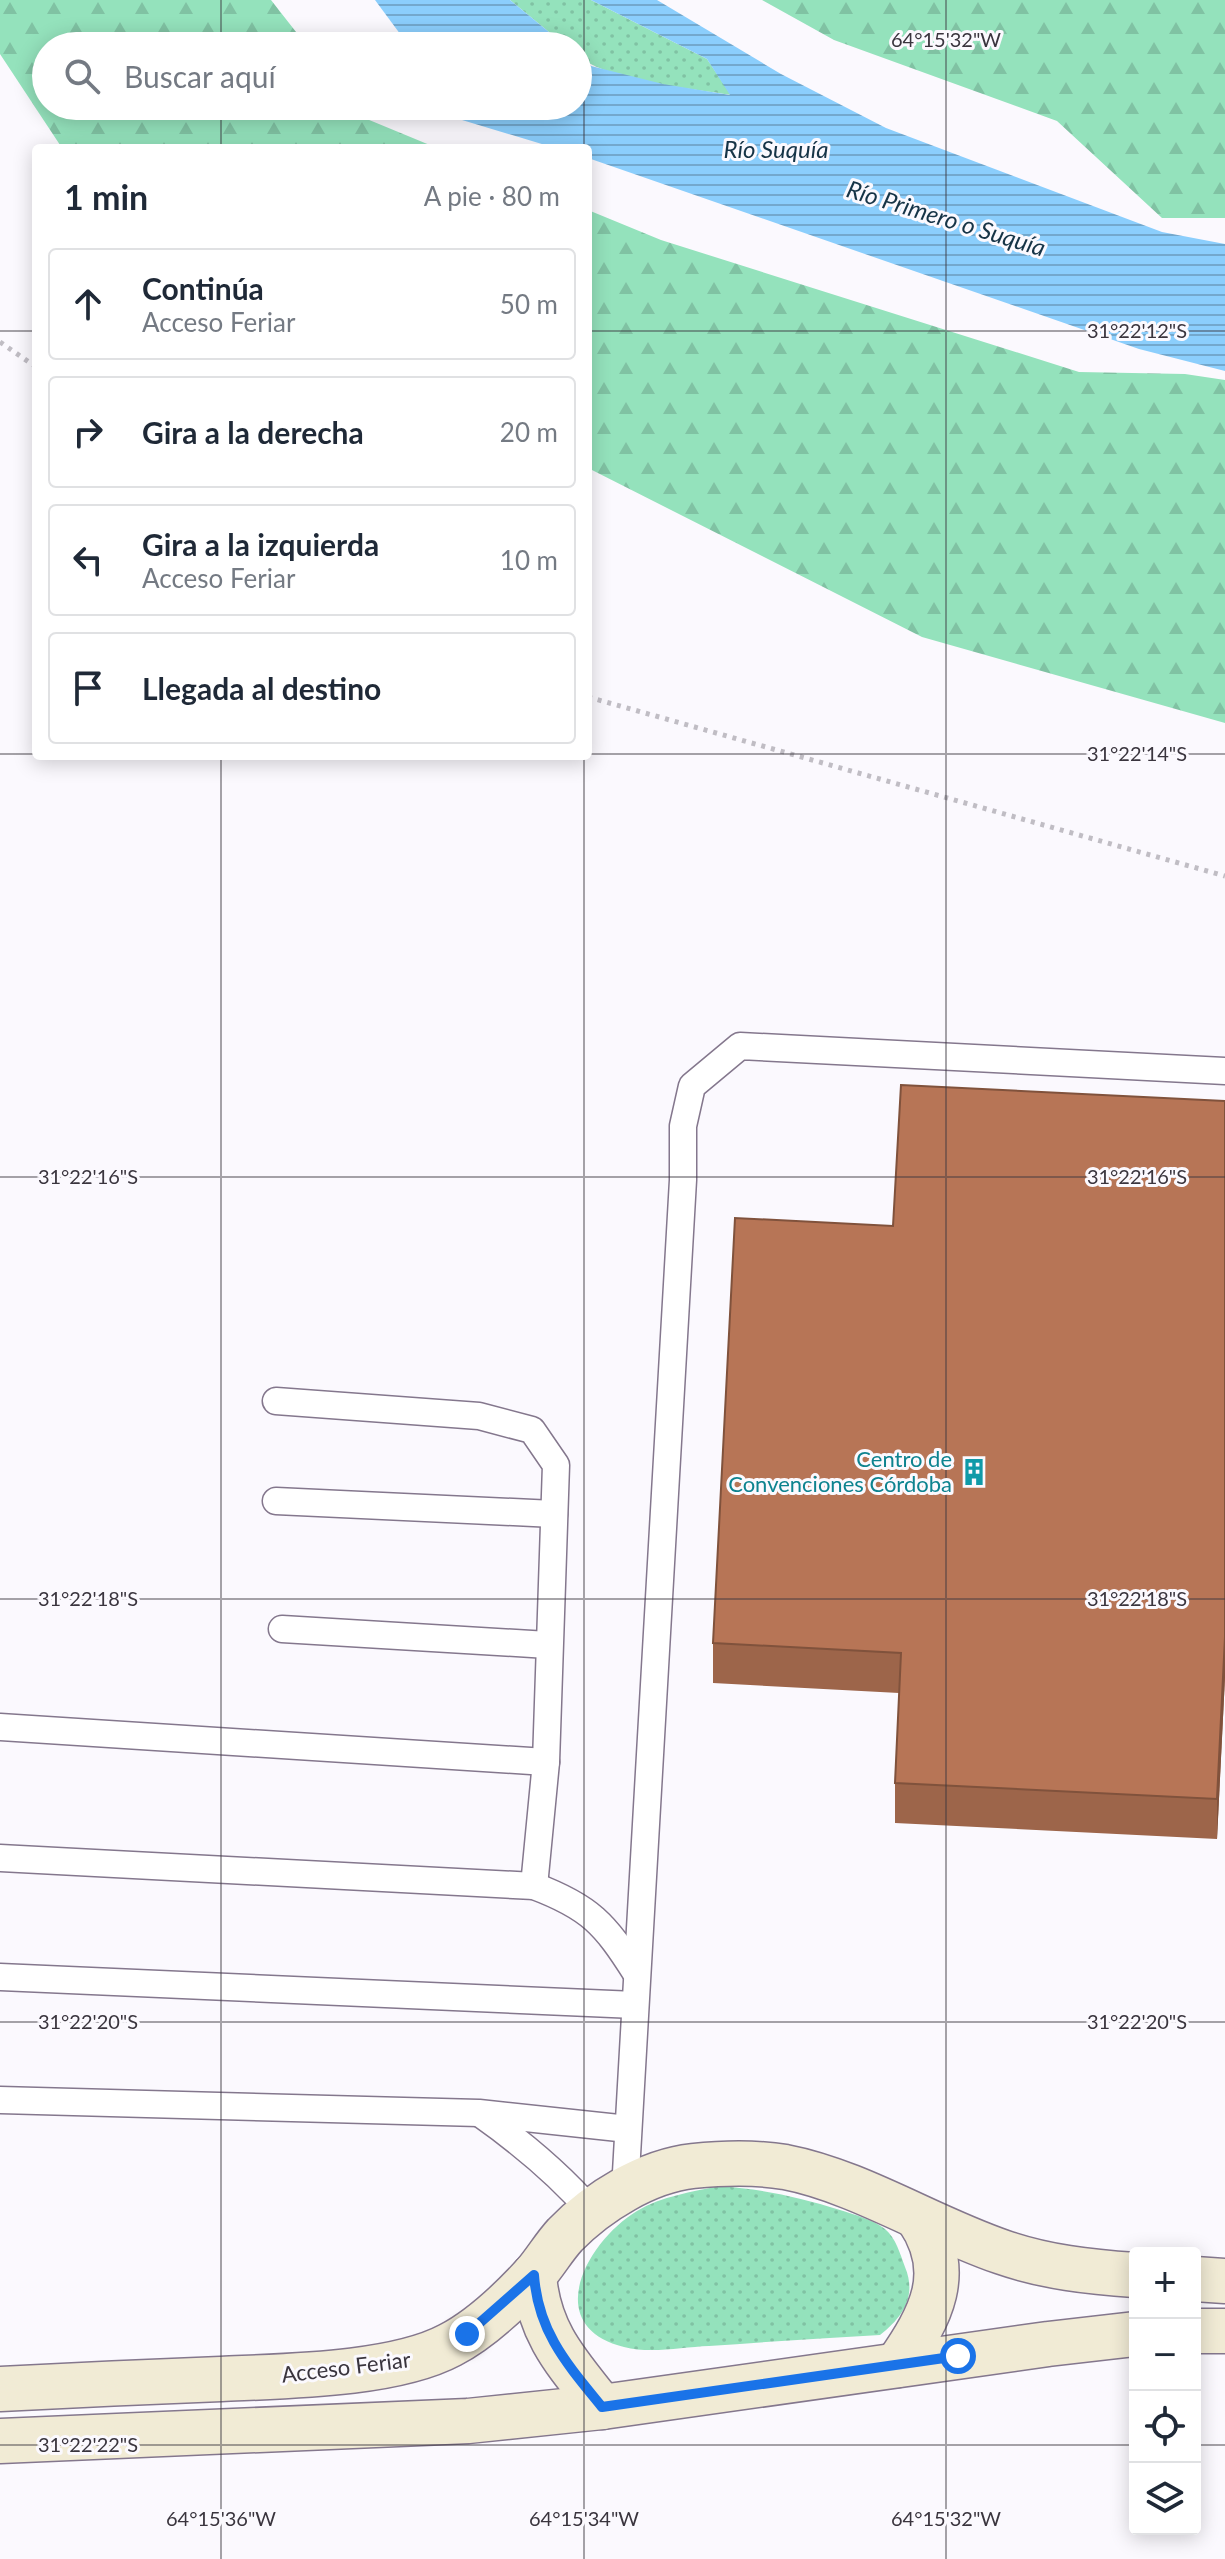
<!DOCTYPE html>
<html lang="es">
<meta charset="utf-8">
<style>
:root{--surface:#fff;--page:#f6f6f7;--text:#1f2937;--muted:#747a83;--line:#e0e1e3}
body{margin:0;font-family:Lato,sans-serif;background:var(--page);color:var(--text)}
.controls{position:absolute;right:24px;bottom:24px;display:grid;overflow:hidden;border-radius:8px;box-shadow:0 4px 20px #0003}
.controls button{width:72px;height:72px;display:grid;place-items:center;padding:0;border:0;border-bottom:2px solid var(--line);background:var(--surface);color:var(--text);font:40px sans-serif}
.stop{position:absolute;width:24px;height:24px;margin:-18px;border:6px solid #1a73e8;border-radius:50%;background:#fff}
.stop.end{background:#1a73e8;border-color:#fff;box-shadow:0 2px 8px #0008}
.list{margin:0;padding:0;list-style:none}
h2{display:flex;justify-content:space-between;align-items:center;height:104px;margin:0;padding:0 32px;font-size:34px}
h2 small{font-size:26px;font-weight:400;color:var(--muted)}
.list li{display:grid;grid-template-columns:52px 1fr auto;gap:24px;align-items:center;box-sizing:border-box;height:112px;margin:0 16px 16px;padding:0 16px;border:2px solid var(--line);border-radius:8px}
.list b{display:block;font-size:30px;white-space:nowrap}
.list p{margin:0;font-size:26px;white-space:nowrap;color:var(--muted)}
.list em{font-size:26px;font-style:normal;color:var(--muted)}
.icon{flex:none;width:44px;height:44px;fill:none;stroke:currentColor;stroke-width:2;stroke-linecap:round;stroke-linejoin:round}
.map{position:relative;flex:none;width:1225px;height:2559px;overflow:hidden}
.search{position:absolute;background:var(--surface);box-shadow:0 4px 20px #0003;left:32px;top:32px;width:560px;height:88px;display:flex;align-items:center;gap:20px;box-sizing:border-box;padding:0 28px;border-radius:44px;color:var(--muted);font-size:30px}
.panel{position:absolute;background:var(--surface);box-shadow:0 4px 20px #0003;left:32px;top:144px;width:560px;height:616px;border-radius:8px}
.map>svg:first-child{display:block}
</style>
<div class="map">
<svg width="1225" height="2559" viewBox="0 0 1225 2559">
<defs>
<pattern id="green-dots" width="8" height="8" patternUnits="userSpaceOnUse" patternTransform="scale(2)"><rect width="8" height="8" fill="#94e2bc"/><path d="M2 2h.1M6 6h.1" fill="none" stroke="#80c2a3" stroke-width="1.8" stroke-linecap="round"/></pattern>
<pattern id="forest-firs" width="22" height="20" patternUnits="userSpaceOnUse" patternTransform="scale(2)"><rect width="22" height="20" fill="#94e2bc"/><path d="M5 1l3.5 6h-7zM16 11l3.5 6h-7z" fill="#80c2a3"/></pattern>
<pattern id="water-rules" width="6" height="5" patternUnits="userSpaceOnUse" patternTransform="scale(2)"><rect width="6" height="5" fill="#8bcefc"/><path d="M0 2.5h6" fill="none" stroke="#73a8cd"/></pattern>
</defs>
<rect width="100%" height="100%" fill="#fbf9fe"/>
<!-- green -->
<g fill="url(#green-dots)">
<path d="M 510,0 L 591,0 L 707,59 L 731,95 C 690,88 609,81 578,56 L 578,46 L 566,46 Z"/>
<path d="M 719,2186 C 762,2189 799,2197 840,2210 C 855,2215 872,2219 885,2229 C 896,2238 900,2254 905,2267 C 917,2296 903,2317 880,2335 C 823,2338 766,2342 709,2346 C 682,2347 651,2354 624,2347 C 540,2326 587,2241 637,2211 C 662,2196 692,2192 719,2186 Z"/>
</g>
<!-- forest -->
<g fill="url(#forest-firs)">
<path d="M 0,0 L 271,0 L 307,46 L 46,46 L 46,106 L 353,106 L 362,117 L 437,148 L 62,148 L 0,54 Z"/>
<path d="M 762,0 L 1225,0 L 1225,218 L 1162,218 L 1057,121 L 834,40 Z"/>
<path d="M 588,210 L 661,240 L 1079,372 L 1185,374 L 1225,380 L 1225,723 L 922,637 L 588,468 Z"/>
</g>
<!-- water -->
<g fill="url(#water-rules)">
<path d="M 375,0 L 510,0 L 566,46 L 409,46 Z"/>
<path d="M 591,0 L 657,0 L 781,74 L 886,128 L 1162,232 L 1225,244 L 1225,371 L 1139,349 L 588,158 L 588,148 L 555,148 L 462,120 L 453,106 L 578,106 L 578,56 L 591,66 L 663,84 L 730,95 L 707,59 Z"/>
</g>
<g fill="none" stroke-linecap="round" stroke-linejoin="round">
<!-- service casing -->
<g stroke="#84778d" stroke-width="29">
<g id="service">
<path d="M 276,1401 L 479,1416 L 532,1430 L 556,1465 L 546,1762 L 534,1886"/>
<path d="M 276,1501 L 554,1514"/>
<path d="M 282,1629 L 548,1645"/>
<path d="M 0,1727 L 546,1762"/>
<path d="M 0,1858 L 534,1886 C 590,1907 605,1924 636,1973"/>
<path d="M 0,1977 L 635,2005"/>
<path d="M 0,2100 L 479,2113 L 628,2129"/>
<path d="M 482,2115 C 523,2144 559,2174 592,2212"/>
<path d="M 625,2190 L 683,1180 L 683,1126 L 692,1086 L 740,1046 L 1225,1071"/>
</g>
</g>
<!-- secondary casing -->
<g stroke="#84778d" stroke-width="47">
<g id="secondary">
<path d="M 534,2275 C 538,2333 568,2364 602,2407"/>
<path d="M 1195,2279 L 1225,2281"/>
<path d="M 1195,2331 L 1225,2331"/>
<path d="M 897,2365 C 931,2316 955,2272 918,2218"/>
<path d="M 0,2389 C 74,2385 147,2382 221,2379 C 286,2376 394,2375 450,2345 C 481,2329 512,2299 535,2274 C 546,2261 554,2247 565,2235 C 597,2202 647,2171 693,2166 C 723,2163 755,2162 785,2167 C 858,2181 931,2228 1002,2252 C 1045,2267 1090,2272 1135,2275"/>
<path d="M 0,2441 L 468,2421 L 602,2407 L 1048,2344 L 1135,2334"/>
</g>
</g>
<!-- path -->
<g stroke="#c0bdc4" stroke-width="5" stroke-dasharray="4 6" stroke-linecap="butt">
<path d="M 0,342 L 36,367"/>
<path d="M 588,697 L 1225,876"/>
</g>
<!-- service -->
<use href="#service" stroke="#fff" stroke-width="26"/>
<!-- secondary -->
<use href="#secondary" stroke="#f1ebd5" stroke-width="44"/>
</g>
<!-- wall -->
<path fill="#9d654a" d="M 1225,1101 L 1225,1677 L 1217,1839 L 895,1823 L 895,1783 L 899,1693 L 713,1683 L 713,1643 L 893,1226 Z"/>
<!-- shaded-wall -->
<path fill="#80523c" d="M 1225,1637 L 1225,1677 L 1217,1839 L 1217,1799 Z"/>
<!-- building -->
<path fill="#b77556" stroke="#80523c" stroke-width="2" d="M 901,1085 L 1225,1101 L 1225,1637 L 1217,1799 L 895,1783 L 901,1653 L 713,1643 L 735,1218 L 893,1226 Z"/>
<g fill="none" stroke-linecap="round" stroke-linejoin="round">
<!-- route -->
<path stroke="#1a73e8" stroke-width="10" d="M 467,2334 L 534,2275 C 538,2332 567,2364 602,2407 L 958,2356"/>
</g>
<!-- ticks -->
<path fill="none" stroke="#3a353e" stroke-width="2" stroke-opacity="0.45" d="M 221,0 L 221,46M 584,0 L 584,148M 946,0 L 946,2559M 221,106 L 221,148M 0,331 L 36,331M 588,331 L 1225,331M 0,754 L 36,754M 588,754 L 1225,754M 221,756 L 221,2559M 584,756 L 584,2559M 0,1177 L 1225,1177M 0,1599 L 1225,1599M 0,2022 L 1225,2022M 0,2445 L 1135,2445M 1195,2445 L 1225,2445"/>
<!-- icons -->
<defs>
<g id="building-bare" transform="scale(2.16)"><path d="M-4-6H4V6H1V3H-1V6H-4ZM-2.5-4.3h1.7v1.8h-1.7ZM.8-4.3h1.7v1.8H.8ZM-2.5-1h1.7V.8h-1.7ZM.8-1h1.7V.8H.8Z" fill="#0f9aa8" stroke="#fbf9fe" stroke-width="2.5" paint-order="stroke"/></g>
</defs>
<g fill-rule="evenodd">
<use href="#building-bare" x="974" y="1472"/>
</g>
<g text-anchor="middle" stroke-width="6" stroke-linejoin="round" paint-order="stroke">
<!-- culture labels -->
<g font-size="22" fill="#0d838f" stroke="#fbf9fe" text-anchor="end">
<text x="952" y="1467">Centro de<tspan x="952" dy="25">Convenciones Córdoba</tspan></text>
</g>
<!-- street labels -->
<g font-size="22" fill="#3a353e" stroke="#fbf9fe">
<text transform="translate(346 2367) rotate(-7)" y="8">Acceso Feriar</text>
</g>
<!-- water labels -->
<g font-size="24" font-style="italic" fill="#163447" stroke="#fbf9fe">
<text x="776" y="158">Río Suquía</text>
<text transform="translate(946 219) rotate(17)" y="8">Río Primero o Suquía</text>
</g>
</g>
<g font-size="20" text-anchor="middle" fill="#3a353e" stroke="#fbf9fe" stroke-width="6" stroke-linejoin="round" paint-order="stroke">
<text x="946" y="47">64°15'32"W</text>
<text x="1137" y="338">31°22'12"S</text>
<text x="1137" y="761">31°22'14"S</text>
<text x="88" y="1184">31°22'16"S</text>
<text x="1137" y="1184">31°22'16"S</text>
<text x="88" y="1606">31°22'18"S</text>
<text x="1137" y="1606">31°22'18"S</text>
<text x="88" y="2029">31°22'20"S</text>
<text x="1137" y="2029">31°22'20"S</text>
<text x="88" y="2452">31°22'22"S</text>
<text x="221" y="2526">64°15'36"W</text>
<text x="584" y="2526">64°15'34"W</text>
<text x="946" y="2526">64°15'32"W</text>
</g>
</svg>
<div class="controls">
<button>+</button>
<button>−</button>
<button><svg class="icon" aria-label="locate" viewBox="0 0 24 24"><circle cx="12" cy="12" r="6"/><path d="M12 2v4M12 18v4M2 12h4M18 12h4"/></svg></button>
<button><svg class="icon" aria-label="layers" viewBox="0 0 24 24"><path d="M12 4l9 5-9 5-9-5zM3 14l9 5 9-5"/></svg></button>
</div>
<div class="stop" style="left:958px;top:2356px"></div>
<div class="stop end" style="left:467px;top:2334px"></div>
<div class="search"><svg class="icon" aria-label="search" viewBox="0 0 24 24"><circle cx="10" cy="10" r="6"/><path d="M15 15l6 6"/></svg>Buscar aquí</div>
<section class="panel">
<h2>1 min<small>A pie · 80 m</small></h2>
<ul class="list">
<li><svg class="icon" aria-label="ahead" viewBox="0 0 24 24"><path d="M12 20V5M6 11l6-6 6 6"/></svg><div><b>Continúa</b><p>Acceso Feriar</p></div><em>50 m</em></li>
<li><svg class="icon" aria-label="right" viewBox="0 0 24 24"><path d="M7 20v-9h11M14 6l5 5-5 5"/></svg><div><b>Gira a la derecha</b></div><em>20 m</em></li>
<li><svg class="icon" aria-label="left" viewBox="0 0 24 24"><path d="M17 20v-9H6M10 6l-5 5 5 5"/></svg><div><b>Gira a la izquierda</b><p>Acceso Feriar</p></div><em>10 m</em></li>
<li><svg class="icon" aria-label="arrive" viewBox="0 0 24 24"><path d="M6 21V4h12l-3 4 3 4H6"/></svg><div><b>Llegada al destino</b></div></li>
</ul>
</section>
</div>
